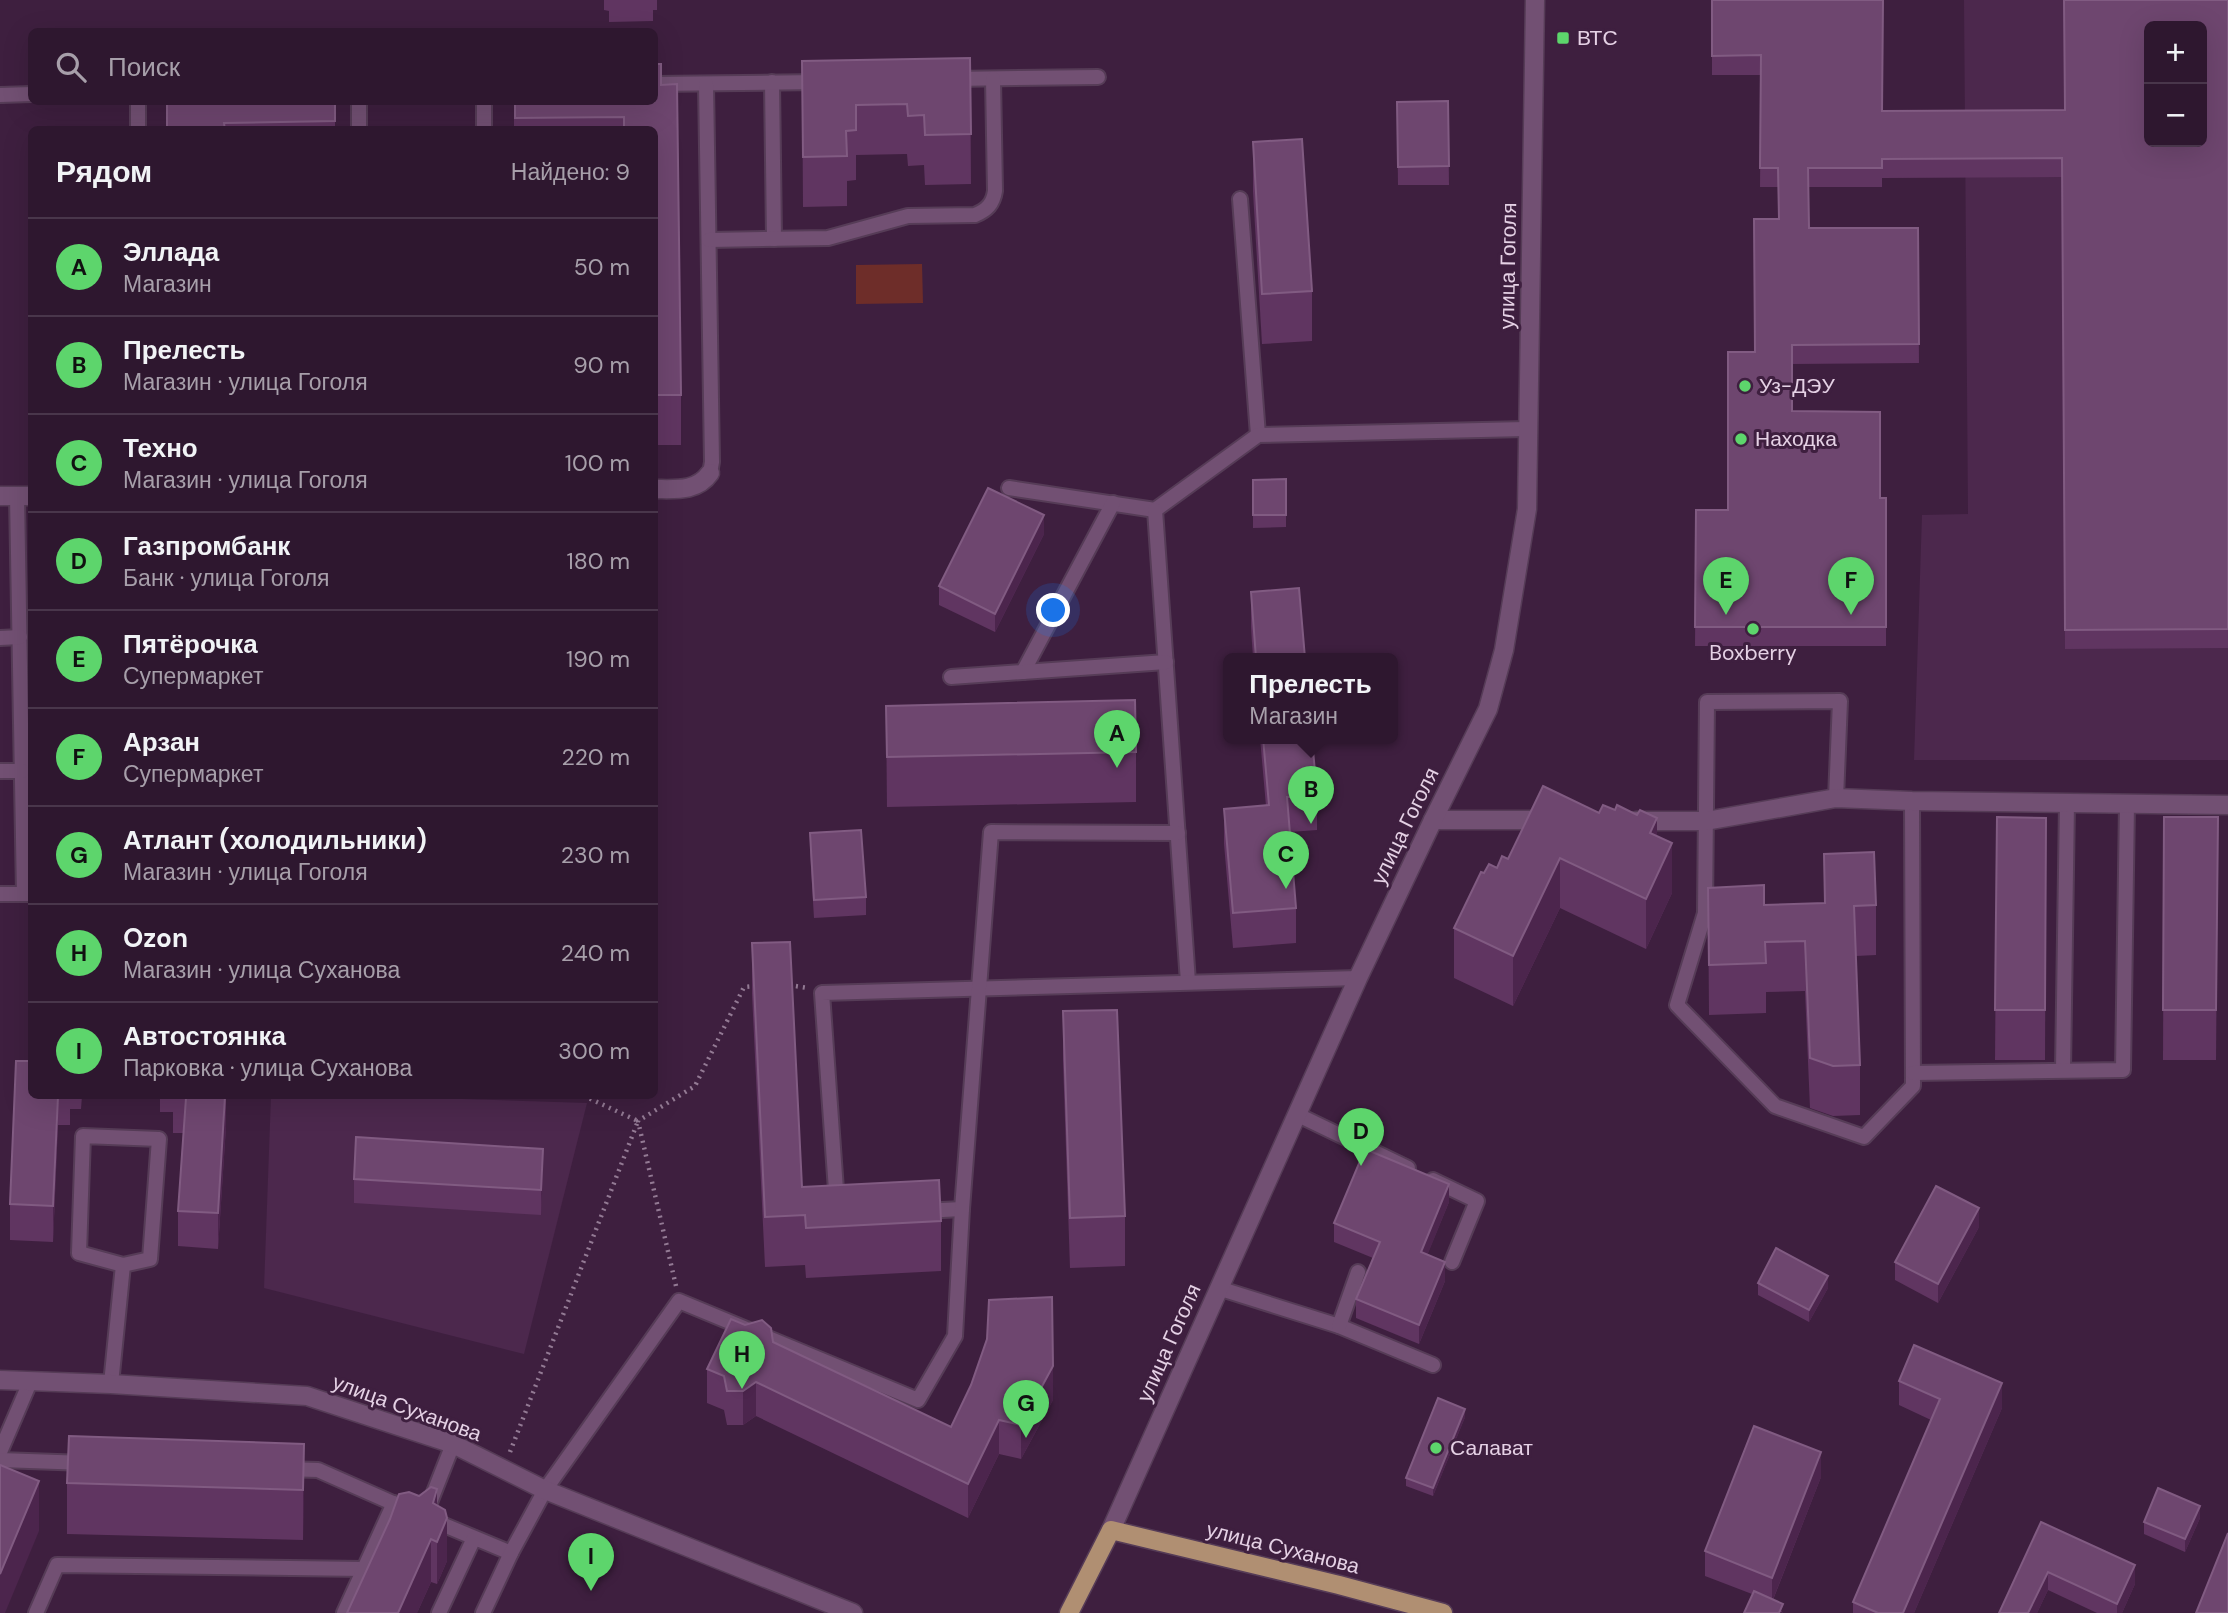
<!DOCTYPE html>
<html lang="ru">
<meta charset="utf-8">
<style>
:root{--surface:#2e172f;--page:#362037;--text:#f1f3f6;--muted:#a79faa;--line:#49364b;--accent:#5dd56c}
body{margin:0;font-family:"DM Sans",sans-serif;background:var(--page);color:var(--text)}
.controls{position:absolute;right:21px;top:21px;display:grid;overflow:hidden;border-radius:10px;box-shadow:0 7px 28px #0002}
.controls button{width:63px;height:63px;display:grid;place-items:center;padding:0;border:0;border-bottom:2px solid var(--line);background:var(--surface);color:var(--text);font:35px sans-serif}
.you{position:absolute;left:1054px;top:611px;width:24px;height:24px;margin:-18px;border:5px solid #fff;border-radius:50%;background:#1a73e8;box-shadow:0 0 0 10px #1a73e833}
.badge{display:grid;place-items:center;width:46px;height:46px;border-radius:50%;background:var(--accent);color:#111;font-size:23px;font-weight:700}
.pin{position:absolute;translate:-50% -58px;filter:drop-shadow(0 2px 4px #0008)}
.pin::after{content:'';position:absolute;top:37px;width:24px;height:21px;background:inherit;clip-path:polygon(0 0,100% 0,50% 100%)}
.popup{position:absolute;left:1223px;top:653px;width:175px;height:91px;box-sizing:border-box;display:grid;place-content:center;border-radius:10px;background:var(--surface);filter:drop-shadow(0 2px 5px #0005);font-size:23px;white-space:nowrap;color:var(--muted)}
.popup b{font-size:26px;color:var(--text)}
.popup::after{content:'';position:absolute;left:50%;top:100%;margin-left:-14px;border:14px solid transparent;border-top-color:var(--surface)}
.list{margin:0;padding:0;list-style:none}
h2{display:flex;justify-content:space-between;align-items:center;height:91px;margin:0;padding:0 28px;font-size:30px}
h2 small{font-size:23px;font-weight:400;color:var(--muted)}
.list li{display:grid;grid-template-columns:46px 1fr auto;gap:21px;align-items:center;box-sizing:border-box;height:98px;padding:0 28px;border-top:2px solid var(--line)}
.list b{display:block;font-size:26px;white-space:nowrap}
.list p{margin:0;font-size:23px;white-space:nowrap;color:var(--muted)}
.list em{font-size:23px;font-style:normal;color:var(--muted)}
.icon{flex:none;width:38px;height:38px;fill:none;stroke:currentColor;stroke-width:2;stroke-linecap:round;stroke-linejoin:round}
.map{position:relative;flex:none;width:2228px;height:1613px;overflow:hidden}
.search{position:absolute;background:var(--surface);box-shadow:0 7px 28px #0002;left:28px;top:28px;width:630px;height:77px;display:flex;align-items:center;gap:18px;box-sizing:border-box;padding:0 24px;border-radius:10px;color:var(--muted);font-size:26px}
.panel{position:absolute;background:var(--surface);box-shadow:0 7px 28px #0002;left:28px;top:126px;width:630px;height:973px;border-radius:10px}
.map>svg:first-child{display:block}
</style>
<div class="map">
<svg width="2228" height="1613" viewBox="0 0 2228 1613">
<rect width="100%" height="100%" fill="#3e1f3f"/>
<!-- built -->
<g fill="#4c284d" fill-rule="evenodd">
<path d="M 1964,0 L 2228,0 L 2228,760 L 1914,760 L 1922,515 L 1968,514 ZM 2149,26 L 2202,26 L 2202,142 L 2149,142 Z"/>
<path d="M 271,1096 L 369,1096 L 587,1103 L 524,1354 L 264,1288 Z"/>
</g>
<!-- green -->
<path fill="#6e2d29" d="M 922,264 L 923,303 L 856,304 L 856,265 Z"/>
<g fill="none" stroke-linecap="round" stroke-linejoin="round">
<!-- lane casing -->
<g stroke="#563c57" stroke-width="18">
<g id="lane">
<path d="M 952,79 L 1098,77"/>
<path d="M 772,82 L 774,239"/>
<path d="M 654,84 L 820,82"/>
<path d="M 706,84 L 712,462 L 710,473"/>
<path d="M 0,95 L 32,94"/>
<path d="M 138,102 L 138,130"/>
<path d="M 359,102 L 359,130"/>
<path d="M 484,102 L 484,130"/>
<path d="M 1240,199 L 1258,435"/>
<path d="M 709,240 L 828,238 L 908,216 L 975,215 C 987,210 993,204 995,191 L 993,79"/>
<path d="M 1009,488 L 1155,510 L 1258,435 L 1528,429"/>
<path d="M 17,496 L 24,894"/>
<path d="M 1155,510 L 1188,982"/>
<path d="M 0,638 L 20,637"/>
<path d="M 1023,672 L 1113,503"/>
<path d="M 951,677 L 1166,662"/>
<path d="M 0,771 L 22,771"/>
<path d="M 1836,798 L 1840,701 L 1707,702 L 1705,913 L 1677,1005 L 1775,1106 L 1864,1137 L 1913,1086 L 1912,801"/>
<path d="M 0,894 L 30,894"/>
<path d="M 2063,1070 L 2067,803"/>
<path d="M 1913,1073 L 2123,1070 L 2127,804"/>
<path d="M 1296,1114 L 1408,1168"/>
<path d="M 1433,1180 L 1477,1201 L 1452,1262"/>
<path d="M 837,1204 L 822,993 L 1358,978"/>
<path d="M 923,1211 L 962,1209"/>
<path d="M 1218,1288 L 1339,1326 L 1433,1365"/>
<path d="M 1339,1326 L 1358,1272"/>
<path d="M 111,1384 L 123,1265 L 150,1259 L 159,1139 L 83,1136 L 79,1253 L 123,1265"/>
<path d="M 0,1452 L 30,1382"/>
<path d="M 0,1460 L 86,1463"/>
<path d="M 285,1469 L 318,1470 L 413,1512"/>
<path d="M 429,1505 L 453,1444"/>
<path d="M 432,1520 L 511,1553"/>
<path d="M 36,1613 L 57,1565 L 364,1569"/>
<path d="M 344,1613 L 394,1503"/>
<path d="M 439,1613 L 474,1538"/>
<path d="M 483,1613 L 511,1553 L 545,1490 L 679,1301 L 918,1400 L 955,1336 L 962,1209 L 991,832 L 1178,833"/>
</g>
</g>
<!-- street casing -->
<g stroke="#563c57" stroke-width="21">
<g id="street">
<path d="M 654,489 C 675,489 697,492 710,473"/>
<path d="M 0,496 L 32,496"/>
<path d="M 1433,820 L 1548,820"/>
<path d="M 1636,821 L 1706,821 L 1836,798 L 1912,801 L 2228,805"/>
<path d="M 0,1380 L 111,1384 L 307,1396 L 453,1444 L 545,1490 L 853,1613"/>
</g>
</g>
<!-- secondary casing -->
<g stroke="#563c57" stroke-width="21">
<path id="secondary" d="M 1111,1530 L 1358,978 L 1433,820 L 1488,709 L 1504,650 L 1527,509 L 1535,0"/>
</g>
<!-- primary casing -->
<g stroke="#563c57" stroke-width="21">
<path id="primary" d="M 1069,1613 L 1111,1530 L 1339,1585 L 1443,1613"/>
</g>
<!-- path -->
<g stroke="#937a94" stroke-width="4.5" stroke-dasharray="2 5" stroke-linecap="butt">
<path d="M 789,985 L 808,988"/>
<path d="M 676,1286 L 638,1121 L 695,1086 L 744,987 L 756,986"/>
<path d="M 510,1452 L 638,1121 L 584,1096"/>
</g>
<!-- lane -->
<use href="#lane" stroke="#725073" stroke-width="14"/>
<!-- street -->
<use href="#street" stroke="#725073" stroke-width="18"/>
<!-- secondary -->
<use href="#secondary" stroke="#725073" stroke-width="18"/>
<!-- primary -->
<use href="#primary" stroke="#b08f72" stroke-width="18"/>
</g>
<!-- wall -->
<g fill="#603561">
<path d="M 604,0 L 657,0 L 657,10 L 653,10 L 653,21 L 609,22 L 609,11 L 604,10 Z"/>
<path d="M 1712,0 L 1882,111 L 2065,110 L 2228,0 L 2228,648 L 2065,649 L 2062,177 L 1882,178 L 1882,187 L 1808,187 L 1809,228 L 1918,228 L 1919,363 L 1792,364 L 1792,411 L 1880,498 L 1886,498 L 1886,646 L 1695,646 L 1696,510 L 1728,510 L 1779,219 L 1778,187 L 1760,187 L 1761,75 L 1712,75 Z"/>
<path d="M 970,58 L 971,184 L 925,185 L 924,165 L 908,166 L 907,154 L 856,155 L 856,180 L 847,181 L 847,206 L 803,207 L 802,61 Z"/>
<path d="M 661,85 L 681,395 L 681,445 L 654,445 L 654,130 L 514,130 L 514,102 L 654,102 Z"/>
<path d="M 1448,101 L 1449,185 L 1398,185 L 1397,102 Z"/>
<rect x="167" y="102" width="168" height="28"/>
<path d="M 1253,142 L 1312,291 L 1312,341 L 1262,344 L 1253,192 Z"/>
<path d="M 1286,479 L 1286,527 L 1253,528 L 1253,480 Z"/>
<path d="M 1044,534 L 995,632 L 939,605 L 939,586 Z"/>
<path d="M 1251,592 L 1305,658 L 1253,658 L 1251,627 Z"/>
<path d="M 886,706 L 1136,752 L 1136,802 L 887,807 Z"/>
<path d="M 1260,738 L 1312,738 L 1317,795 L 1317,830 L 1290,832 L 1296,908 L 1296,943 L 1233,948 L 1224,844 L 1224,809 L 1266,806 Z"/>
<path d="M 1599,813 L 1657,836 L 1672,893 L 1646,949 L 1560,908 L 1513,1006 L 1454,978 L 1454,928 L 1484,873 L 1497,868 Z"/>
<path d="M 1997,817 L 2046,818 L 2045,1060 L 1995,1060 Z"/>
<path d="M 2164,817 L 2218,817 L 2216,1060 L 2163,1060 Z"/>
<path d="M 810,833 L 866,897 L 866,915 L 814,918 L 810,852 Z"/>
<path d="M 1824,854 L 1876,905 L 1876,955 L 1856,956 L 1860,1065 L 1860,1115 L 1833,1116 L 1810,1108 L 1805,991 L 1766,992 L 1766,1013 L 1709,1015 L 1708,888 L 1764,905 L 1824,903 Z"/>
<path d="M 752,943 L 802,1187 L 941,1221 L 941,1271 L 806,1278 L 805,1265 L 765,1267 L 752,994 Z"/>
<path d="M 1063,1011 L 1125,1216 L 1125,1266 L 1070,1268 L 1063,1061 Z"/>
<path d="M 32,1096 L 82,1096 L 81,1109 L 70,1109 L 70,1125 L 58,1125 L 53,1242 L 10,1240 L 10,1204 Z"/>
<path d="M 160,1096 L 226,1096 L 226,1126 L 218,1249 L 178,1246 L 178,1211 L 183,1133 L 173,1133 L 173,1112 L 160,1112 Z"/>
<path d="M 543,1173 L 541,1215 L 354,1203 L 354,1179 Z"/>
<path d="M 1449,1202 L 1427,1255 L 1445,1281 L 1419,1344 L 1356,1318 L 1356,1299 L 1373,1258 L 1334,1242 L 1334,1223 Z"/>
<path d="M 1979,1227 L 1938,1303 L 1895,1280 L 1895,1262 Z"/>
<path d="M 1758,1283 L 1828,1288 L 1809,1322 L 1758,1295 Z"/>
<path d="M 773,1342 L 951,1427 L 1053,1400 L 1021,1459 L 999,1454 L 968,1518 L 756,1416 L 743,1425 L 727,1425 L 724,1410 L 707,1403 L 707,1369 Z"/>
<path d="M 1899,1381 L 2002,1408 L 1914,1613 L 1853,1613 L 1853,1602 L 1931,1420 L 1899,1405 Z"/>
<path d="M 1465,1417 L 1433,1496 L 1406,1486 L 1406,1478 Z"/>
<path d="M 304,1444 L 303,1540 L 67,1534 L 67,1483 Z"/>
<path d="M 1821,1477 L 1773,1600 L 1783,1613 L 1752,1594 L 1705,1576 L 1705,1551 Z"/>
<path d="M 437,1505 L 447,1561 L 437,1584 L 431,1582 L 417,1613 Z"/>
<path d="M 2200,1518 L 2185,1552 L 2144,1534 L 2144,1522 Z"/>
<path d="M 2041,1522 L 2135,1584 L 2122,1613 L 2097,1613 L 2048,1590 L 2037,1613 L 1999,1613 Z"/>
</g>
<!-- shaded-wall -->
<g fill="#4c254d">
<path d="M 1044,515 L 1044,534 L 995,632 L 995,614 Z"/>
<path d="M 1657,818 L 1657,868 L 1650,833 Z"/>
<path d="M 1672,843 L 1672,893 L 1646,949 L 1646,899 Z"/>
<path d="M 1560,858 L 1560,908 L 1513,1006 L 1513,956 Z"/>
<path d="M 58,1096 L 58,1125 L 53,1242 L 53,1206 Z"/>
<path d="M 225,1096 L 226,1126 L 218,1249 L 218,1213 Z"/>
<path d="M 543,1149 L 543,1173 L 541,1215 L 541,1190 Z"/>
<path d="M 1449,1184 L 1449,1202 L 1421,1271 L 1421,1252 Z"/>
<path d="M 1979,1208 L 1979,1227 L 1938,1303 L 1938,1284 Z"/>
<path d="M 1445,1262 L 1445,1281 L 1419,1344 L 1419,1325 Z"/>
<path d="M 1828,1276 L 1828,1288 L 1809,1322 L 1809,1310 Z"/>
<path d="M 1053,1366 L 1053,1400 L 1021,1459 L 1021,1425 Z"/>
<path d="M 756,1382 L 756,1416 L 743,1425 L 743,1391 Z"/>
<path d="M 2002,1383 L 2002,1408 L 1914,1613 L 1903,1613 Z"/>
<path d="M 1465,1409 L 1465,1417 L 1433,1496 L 1433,1488 Z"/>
<path d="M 999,1420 L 999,1454 L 968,1518 L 968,1484 Z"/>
<path d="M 304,1444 L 304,1494 L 303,1540 L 303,1490 Z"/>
<path d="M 1821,1452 L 1821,1477 L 1772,1602 L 1772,1578 Z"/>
<path d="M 39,1481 L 39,1531 L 5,1613 L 0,1613 L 0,1574 Z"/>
<path d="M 437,1489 L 437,1531 L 433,1503 Z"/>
<path d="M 2200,1506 L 2200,1518 L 2185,1552 L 2185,1539 Z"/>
<path d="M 447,1518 L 447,1561 L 437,1584 L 437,1542 Z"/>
<path d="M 431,1539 L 431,1582 L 417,1613 L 398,1613 Z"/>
<path d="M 2135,1565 L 2135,1584 L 2122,1613 L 2117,1613 L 2117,1604 Z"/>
<path d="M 2048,1572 L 2048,1590 L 2037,1613 L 2028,1613 Z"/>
</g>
<!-- building -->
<g fill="#6e466f" stroke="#815b82" stroke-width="2" fill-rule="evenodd">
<path d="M 1712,0 L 1883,0 L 1882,111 L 2065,110 L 2064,0 L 2228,0 L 2228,629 L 2065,630 L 2062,158 L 1882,159 L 1882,168 L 1808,168 L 1809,228 L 1918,228 L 1919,344 L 1792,345 L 1792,411 L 1880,412 L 1880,498 L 1886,498 L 1886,627 L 1695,627 L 1696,510 L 1728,510 L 1728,352 L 1755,352 L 1754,219 L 1779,219 L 1778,168 L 1760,168 L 1761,55 L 1712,56 ZM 2149,26 L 2202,26 L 2202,142 L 2149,142 Z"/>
<path d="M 970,58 L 971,134 L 925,135 L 924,115 L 908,116 L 907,104 L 856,105 L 856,130 L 846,131 L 847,156 L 803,157 L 802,61 Z"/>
<path d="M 654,64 L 661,64 L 661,85 L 677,84 L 681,395 L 654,395 L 654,130 L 624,130 L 624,117 L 515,118 L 515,102 L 654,102 Z"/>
<path d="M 1448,101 L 1449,166 L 1398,167 L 1397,102 Z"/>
<path d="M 167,102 L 335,102 L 335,121 L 224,123 L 225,130 L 167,130 Z"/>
<path d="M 1302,139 L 1312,291 L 1262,294 L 1253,142 Z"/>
<path d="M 1286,479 L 1286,515 L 1253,515 L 1253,480 Z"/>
<path d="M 988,488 L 1044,515 L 995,614 L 939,586 Z"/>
<path d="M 1299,588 L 1305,658 L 1256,658 L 1251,592 Z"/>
<path d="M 1135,700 L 1136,752 L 887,757 L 886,706 Z"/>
<path d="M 1263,738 L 1312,738 L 1317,795 L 1287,797 L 1296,908 L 1233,913 L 1224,809 L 1269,805 Z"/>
<path d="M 1543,786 L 1599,813 L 1603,805 L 1615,810 L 1617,805 L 1637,815 L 1640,810 L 1657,818 L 1650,833 L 1672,843 L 1646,899 L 1560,858 L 1513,956 L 1454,928 L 1481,872 L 1484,873 L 1489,864 L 1497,868 L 1502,856 L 1508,859 Z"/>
<path d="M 1997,817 L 2046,818 L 2045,1010 L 1995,1010 Z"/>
<path d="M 2164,817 L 2218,817 L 2216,1010 L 2163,1010 Z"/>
<path d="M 861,830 L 866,897 L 814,900 L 810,833 Z"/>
<path d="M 1874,852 L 1876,905 L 1854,906 L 1860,1065 L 1833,1066 L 1810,1058 L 1805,941 L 1765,942 L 1766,963 L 1709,965 L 1708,888 L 1764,885 L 1764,905 L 1825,903 L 1824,854 Z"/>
<path d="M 790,942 L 802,1187 L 939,1180 L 941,1221 L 806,1228 L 805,1215 L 765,1217 L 752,943 Z"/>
<path d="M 1117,1010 L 1125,1216 L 1070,1218 L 1063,1011 Z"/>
<path d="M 16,1061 L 32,1061 L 32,1096 L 58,1096 L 53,1206 L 10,1204 Z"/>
<path d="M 173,1096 L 225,1096 L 218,1213 L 178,1211 L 186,1098 L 173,1097 Z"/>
<path d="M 356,1137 L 543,1149 L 541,1190 L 354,1179 Z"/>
<path d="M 1365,1149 L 1449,1184 L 1421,1252 L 1445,1262 L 1419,1325 L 1356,1299 L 1380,1242 L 1334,1223 Z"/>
<path d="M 1936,1186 L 1979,1208 L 1938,1284 L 1895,1262 Z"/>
<path d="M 1776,1248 L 1828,1276 L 1809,1310 L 1758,1283 Z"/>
<path d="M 1052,1297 L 1053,1366 L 1021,1425 L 999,1420 L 968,1484 L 756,1382 L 743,1391 L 727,1391 L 724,1376 L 707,1369 L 731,1319 L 745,1325 L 762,1320 L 771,1328 L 773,1342 L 951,1427 L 971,1385 L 987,1339 L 989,1300 Z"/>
<path d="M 1914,1345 L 2002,1383 L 1903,1613 L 1878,1613 L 1853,1602 L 1940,1399 L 1899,1381 Z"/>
<path d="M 1438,1398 L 1465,1409 L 1433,1488 L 1406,1478 Z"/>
<path d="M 1754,1426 L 1821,1452 L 1772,1578 L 1705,1551 Z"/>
<path d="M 69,1436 L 304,1444 L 303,1490 L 67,1483 Z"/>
<path d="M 0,1465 L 39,1481 L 0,1574 Z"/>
<path d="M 431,1487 L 437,1489 L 433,1503 L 445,1510 L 447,1518 L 437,1542 L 431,1539 L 398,1613 L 347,1613 L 390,1519 L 399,1494 L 409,1492 L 419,1496 Z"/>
<path d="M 2158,1488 L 2200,1506 L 2185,1539 L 2144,1522 Z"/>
<path d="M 2041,1522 L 2135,1565 L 2117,1604 L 2048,1572 L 2028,1613 L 1999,1613 Z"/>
<path d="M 2228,1533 L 2228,1613 L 2196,1613 Z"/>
<path d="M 1754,1591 L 1783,1604 L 1779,1613 L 1744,1613 Z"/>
</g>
<!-- markers -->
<g fill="#5dd56c" stroke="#3e1f3f" stroke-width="2.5">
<rect x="1556" y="31" width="14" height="14" rx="3.5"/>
<circle cx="1745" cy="386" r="7"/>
<circle cx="1741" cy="439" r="7"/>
<circle cx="1753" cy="629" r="7"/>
<circle cx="1436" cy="1448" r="7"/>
</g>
<g text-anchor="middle" stroke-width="6" stroke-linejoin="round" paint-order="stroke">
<!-- poi labels -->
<g font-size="21" fill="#e5d1e5" stroke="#3e1f3f" text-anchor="start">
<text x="1577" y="45">ВТС</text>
<text x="1759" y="393">Уз-ДЭУ</text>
<text x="1755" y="446">Находка</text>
<text x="1753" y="660" text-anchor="middle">Boxberry</text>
<text x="1450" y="1455">Салават</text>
</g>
<!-- street labels -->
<g font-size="21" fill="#e5d1e5" stroke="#3e1f3f">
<text transform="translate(1508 266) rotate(-89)" y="7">улица Гоголя</text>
<text transform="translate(1405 826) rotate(-64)" y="7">улица Гоголя</text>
<text transform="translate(1169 1343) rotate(-66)" y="7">улица Гоголя</text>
<text transform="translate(407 1408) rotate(20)" y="7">улица Суханова</text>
<text transform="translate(1283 1548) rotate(14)" y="7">улица Суханова</text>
</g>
</g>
</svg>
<div class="controls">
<button>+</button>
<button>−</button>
</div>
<div class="you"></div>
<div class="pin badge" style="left:1117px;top:768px">A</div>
<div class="pin badge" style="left:1311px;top:824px">B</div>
<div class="popup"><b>Прелесть</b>Магазин</div>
<div class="pin badge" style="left:1286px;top:889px">C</div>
<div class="pin badge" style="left:1361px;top:1166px">D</div>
<div class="pin badge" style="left:1726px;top:615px">E</div>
<div class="pin badge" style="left:1851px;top:615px">F</div>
<div class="pin badge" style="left:1026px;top:1438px">G</div>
<div class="pin badge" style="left:742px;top:1389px">H</div>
<div class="pin badge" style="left:591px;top:1591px">I</div>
<div class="search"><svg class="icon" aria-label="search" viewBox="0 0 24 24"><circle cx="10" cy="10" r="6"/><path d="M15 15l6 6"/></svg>Поиск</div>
<section class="panel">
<h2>Рядом<small>Найдено: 9</small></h2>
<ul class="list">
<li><span class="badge">A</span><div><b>Эллада</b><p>Магазин</p></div><em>50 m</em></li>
<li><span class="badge">B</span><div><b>Прелесть</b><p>Магазин · улица Гоголя</p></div><em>90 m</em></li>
<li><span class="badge">C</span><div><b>Техно</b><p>Магазин · улица Гоголя</p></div><em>100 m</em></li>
<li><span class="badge">D</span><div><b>Газпромбанк</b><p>Банк · улица Гоголя</p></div><em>180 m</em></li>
<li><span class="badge">E</span><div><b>Пятёрочка</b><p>Супермаркет</p></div><em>190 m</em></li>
<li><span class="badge">F</span><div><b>Арзан</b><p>Супермаркет</p></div><em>220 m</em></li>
<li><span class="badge">G</span><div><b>Атлант (холодильники)</b><p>Магазин · улица Гоголя</p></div><em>230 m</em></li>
<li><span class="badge">H</span><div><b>Ozon</b><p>Магазин · улица Суханова</p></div><em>240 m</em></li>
<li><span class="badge">I</span><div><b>Автостоянка</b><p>Парковка · улица Суханова</p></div><em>300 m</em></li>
</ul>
</section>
</div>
